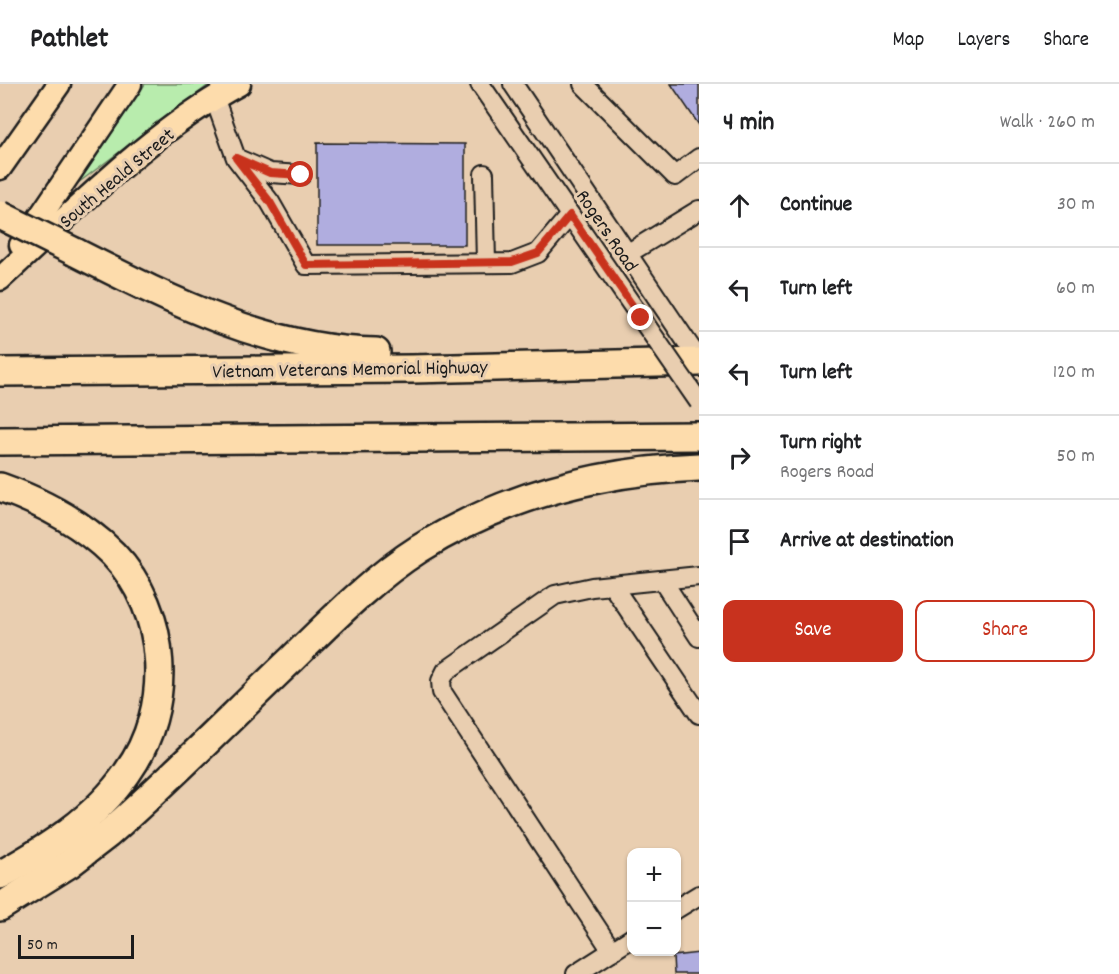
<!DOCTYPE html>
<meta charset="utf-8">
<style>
:root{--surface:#fff;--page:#f6f6f6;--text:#202124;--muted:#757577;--line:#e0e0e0;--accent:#c8321e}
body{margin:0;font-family:Dekko,sans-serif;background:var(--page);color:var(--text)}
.controls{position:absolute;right:18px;bottom:18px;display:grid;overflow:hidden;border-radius:12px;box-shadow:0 2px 4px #0004}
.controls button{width:54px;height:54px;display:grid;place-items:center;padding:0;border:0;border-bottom:2px solid var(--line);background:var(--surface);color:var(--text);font:30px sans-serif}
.scale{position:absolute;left:18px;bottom:15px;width:116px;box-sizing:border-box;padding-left:6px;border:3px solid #1c1c1c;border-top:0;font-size:16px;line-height:21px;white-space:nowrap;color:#1c1c1c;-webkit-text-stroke:4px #e9ceb0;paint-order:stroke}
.stop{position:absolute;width:18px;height:18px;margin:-14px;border:4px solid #c8321e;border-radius:50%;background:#fff}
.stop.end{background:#c8321e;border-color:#fff;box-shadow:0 2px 6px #0008}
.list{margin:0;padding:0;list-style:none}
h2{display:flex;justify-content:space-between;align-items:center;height:78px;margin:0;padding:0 24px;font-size:26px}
h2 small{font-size:20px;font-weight:400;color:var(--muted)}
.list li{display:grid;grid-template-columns:39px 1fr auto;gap:18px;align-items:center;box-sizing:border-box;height:84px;padding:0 24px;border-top:2px solid var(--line)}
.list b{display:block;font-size:22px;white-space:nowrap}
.list p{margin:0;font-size:20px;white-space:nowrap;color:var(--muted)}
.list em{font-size:20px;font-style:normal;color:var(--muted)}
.actions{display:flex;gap:12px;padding:18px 24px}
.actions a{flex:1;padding:14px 0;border:2px solid var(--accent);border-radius:12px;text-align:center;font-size:21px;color:var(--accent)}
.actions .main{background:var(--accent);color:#fff}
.icon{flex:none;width:33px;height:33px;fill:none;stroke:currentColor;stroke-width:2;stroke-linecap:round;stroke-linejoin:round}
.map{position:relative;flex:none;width:699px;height:890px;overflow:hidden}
header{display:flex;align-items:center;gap:36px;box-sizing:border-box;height:84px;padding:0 30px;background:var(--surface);border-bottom:2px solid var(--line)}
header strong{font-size:28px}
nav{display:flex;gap:33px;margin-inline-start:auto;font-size:21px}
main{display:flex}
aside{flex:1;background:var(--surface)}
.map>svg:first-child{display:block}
</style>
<header>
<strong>Pathlet</strong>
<nav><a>Map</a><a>Layers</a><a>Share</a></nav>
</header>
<main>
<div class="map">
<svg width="699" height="890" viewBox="0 0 699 890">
<rect width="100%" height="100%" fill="#e9ceb0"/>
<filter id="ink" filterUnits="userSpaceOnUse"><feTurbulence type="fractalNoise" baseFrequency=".0167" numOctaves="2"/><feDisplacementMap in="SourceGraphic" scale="12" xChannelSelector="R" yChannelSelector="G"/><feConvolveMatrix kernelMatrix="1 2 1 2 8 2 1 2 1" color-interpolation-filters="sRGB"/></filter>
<g filter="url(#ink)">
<!-- green -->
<path fill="#b8ecad" stroke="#6a8464" stroke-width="1.5" d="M 145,0 L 210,0 L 78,99 Z"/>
<!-- building -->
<g fill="#b0addf" stroke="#1c1c1c" stroke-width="1.5">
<path d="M 671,0 L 699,0 L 699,41 Z"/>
<path d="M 317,59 L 465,60 L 465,161 L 317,161 Z"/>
<path d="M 699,869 L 699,890 L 674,890 L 673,872 Z"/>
</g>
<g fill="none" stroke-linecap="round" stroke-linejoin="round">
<!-- minor casing -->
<g stroke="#1c1c1c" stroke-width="22">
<g id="minor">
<path d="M 480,0 L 641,234"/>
<path d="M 513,0 L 699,276"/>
<path d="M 583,0 L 675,92 L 699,74"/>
<path d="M 214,13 L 236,74 L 270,118 L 306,181 L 512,179 L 538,169 L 570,131"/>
<path d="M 238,75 L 270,89 L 301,91"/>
<path d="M 484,90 L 486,179"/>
<path d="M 627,170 L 699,126"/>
<path d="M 662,496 L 699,553"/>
<path d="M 612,501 L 699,630"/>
<path d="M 676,825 L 699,811"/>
<path d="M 612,867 L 442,608 L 441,597 L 446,587 L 555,511 L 592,503 L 699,492"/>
<path d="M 576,890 L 632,854"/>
</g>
</g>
<!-- major casing -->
<g stroke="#1c1c1c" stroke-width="27">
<g id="major">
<path d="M 0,84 L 59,0"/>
<path d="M 21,161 L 130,0"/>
<path d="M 0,195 C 75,127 149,48 239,0"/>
</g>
</g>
<!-- highway casing -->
<g stroke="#1c1c1c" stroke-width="32">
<g id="highway">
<path d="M 75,168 C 168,215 269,267 376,268"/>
<path d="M 0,288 L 412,285 L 699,278"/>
<path d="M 0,357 L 699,352"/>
<path d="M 0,403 C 42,418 81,438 113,470 C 169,528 174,624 127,689 C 96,734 47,765 0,791"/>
<path d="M 0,823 L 69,780 L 108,750 C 172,694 231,633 292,575 C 332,536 372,495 419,465 C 504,412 599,387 699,383"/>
</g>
</g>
<!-- minor -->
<use href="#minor" stroke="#e9ceb0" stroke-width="18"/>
<!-- major -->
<use href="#major" stroke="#fddcac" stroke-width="22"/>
<!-- highway -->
<use href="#highway" stroke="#fddcac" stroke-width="27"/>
<!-- minor-bridge casing -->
<g stroke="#1c1c1c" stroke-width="22" stroke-linecap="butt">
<path id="minor-bridge" d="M 641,234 L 699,318"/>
</g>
<!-- highway-bridge casing -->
<g stroke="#1c1c1c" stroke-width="32" stroke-linecap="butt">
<path id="highway-bridge" d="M 0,131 L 75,168"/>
</g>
<!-- minor-bridge -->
<use href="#minor-bridge" stroke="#e9ceb0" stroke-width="18"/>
<!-- highway-bridge -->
<use href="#highway-bridge" stroke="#fddcac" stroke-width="27"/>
</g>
</g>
<g fill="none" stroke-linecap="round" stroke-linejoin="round" filter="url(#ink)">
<!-- route -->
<path stroke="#c8321e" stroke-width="8" d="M 301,91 L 270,89 L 236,74 L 270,118 L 306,181 L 512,178 L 538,169 L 570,131 L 641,234"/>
</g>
<g text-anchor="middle" stroke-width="6" stroke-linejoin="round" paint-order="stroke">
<!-- street labels -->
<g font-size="20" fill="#1c1c1c" stroke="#e9ceb0">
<text transform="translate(116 93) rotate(-40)" y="7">South Heald Street</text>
<text transform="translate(608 146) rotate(56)" y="7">Rogers Road</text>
<text transform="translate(350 284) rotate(-1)" y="7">Vietnam Veterans Memorial Highway</text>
</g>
</g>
</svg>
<div class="controls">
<button>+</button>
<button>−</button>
</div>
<div class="scale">50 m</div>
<div class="stop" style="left:301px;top:91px"></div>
<div class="stop end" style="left:641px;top:234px"></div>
</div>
<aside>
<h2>4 min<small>Walk · 260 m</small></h2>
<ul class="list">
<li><svg class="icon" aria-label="ahead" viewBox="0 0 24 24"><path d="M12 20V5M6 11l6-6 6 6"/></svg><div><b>Continue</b></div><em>30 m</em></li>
<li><svg class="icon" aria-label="left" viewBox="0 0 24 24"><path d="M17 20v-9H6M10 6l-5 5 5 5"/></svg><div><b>Turn left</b></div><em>60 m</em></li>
<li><svg class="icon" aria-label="left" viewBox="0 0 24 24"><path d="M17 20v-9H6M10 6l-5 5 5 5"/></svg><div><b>Turn left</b></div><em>120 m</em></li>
<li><svg class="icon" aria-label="right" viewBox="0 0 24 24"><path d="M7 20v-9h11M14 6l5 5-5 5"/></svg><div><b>Turn right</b><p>Rogers Road</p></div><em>50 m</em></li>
<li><svg class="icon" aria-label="arrive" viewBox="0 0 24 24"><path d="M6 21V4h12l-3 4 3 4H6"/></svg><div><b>Arrive at destination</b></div></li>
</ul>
<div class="actions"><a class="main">Save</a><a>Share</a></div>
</aside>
</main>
